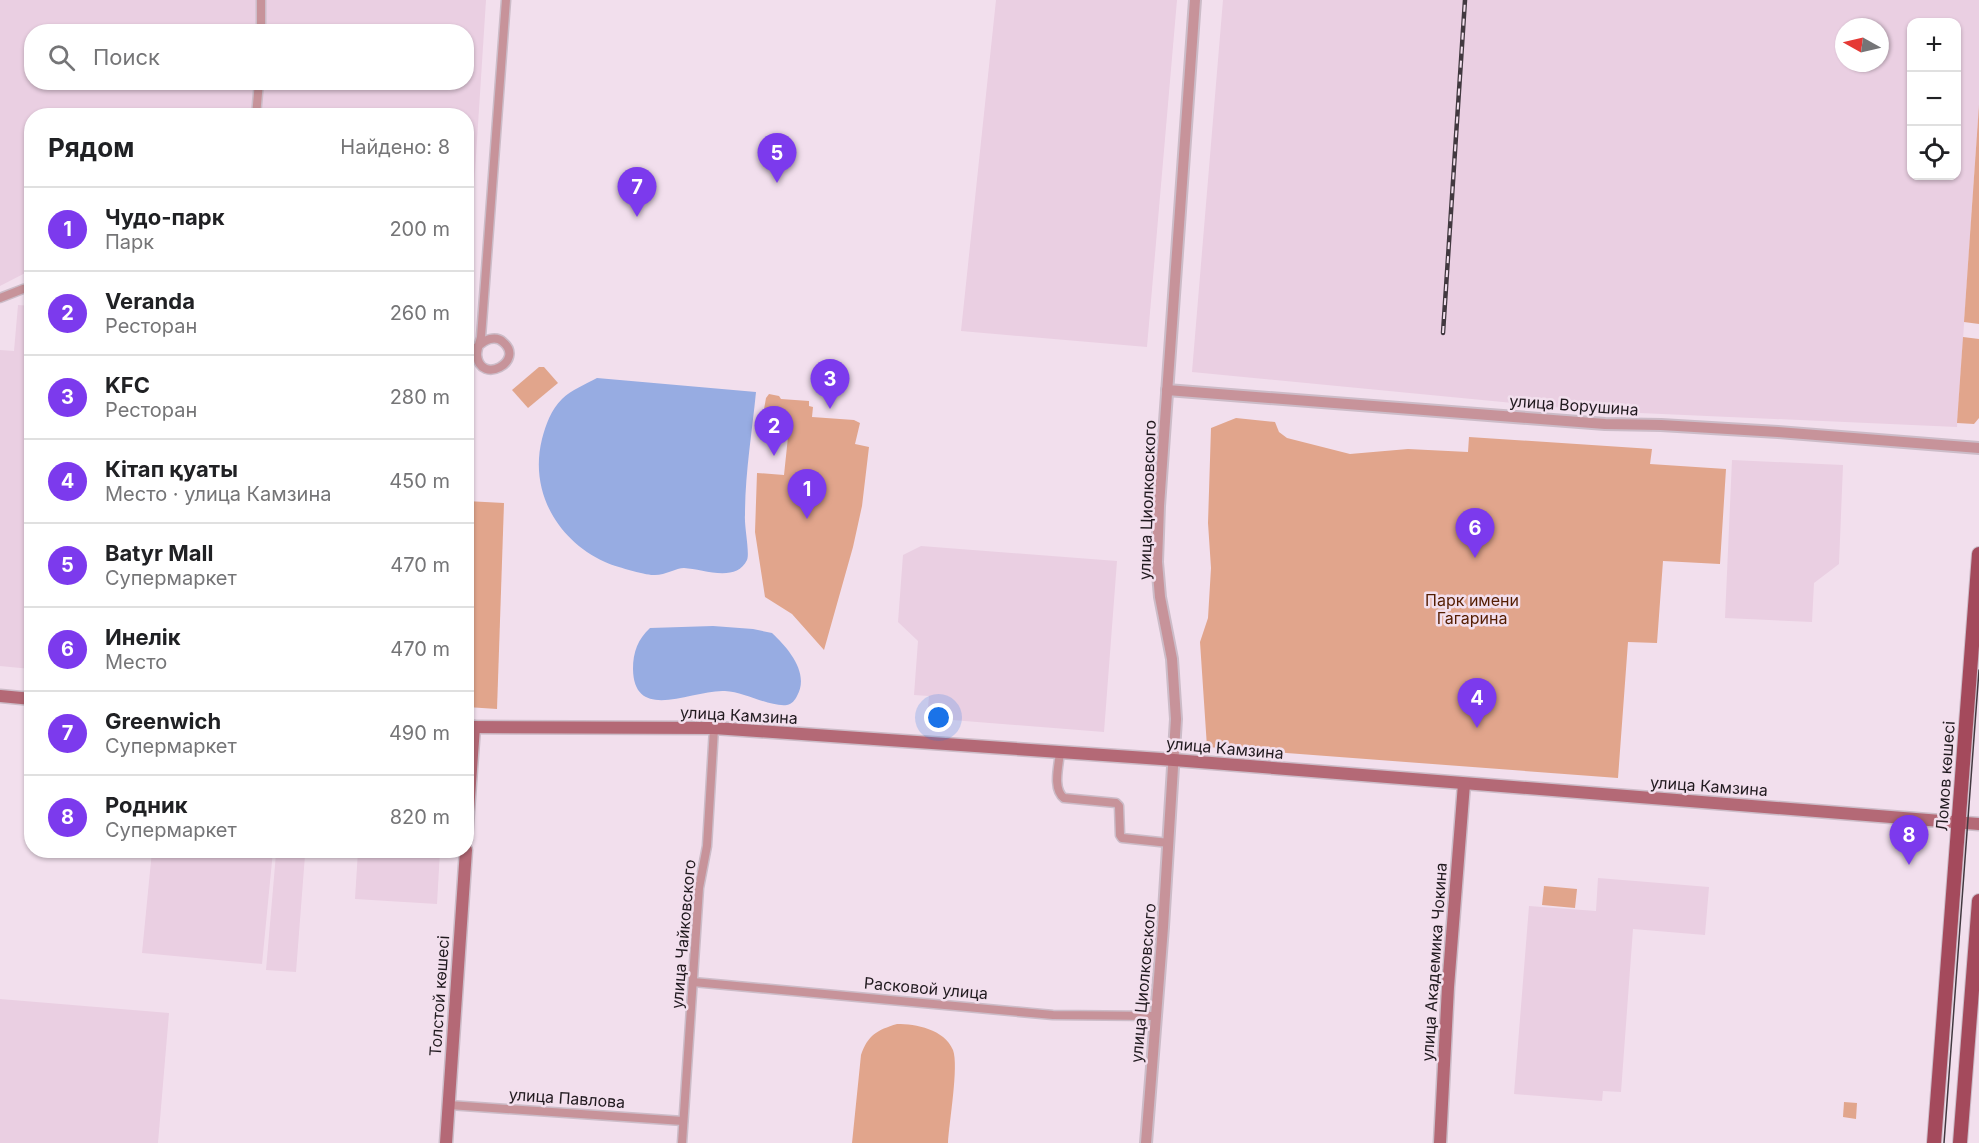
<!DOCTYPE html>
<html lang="ru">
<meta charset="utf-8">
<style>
:root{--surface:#fff;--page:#f6f6f6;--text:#202124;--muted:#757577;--line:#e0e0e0;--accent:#7c3aed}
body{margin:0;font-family:Inter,sans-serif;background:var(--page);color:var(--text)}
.controls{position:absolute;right:18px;top:18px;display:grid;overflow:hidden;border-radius:12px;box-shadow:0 2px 4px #0004}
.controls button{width:54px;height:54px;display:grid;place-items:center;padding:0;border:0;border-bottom:2px solid var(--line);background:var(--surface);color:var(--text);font:30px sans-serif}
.compass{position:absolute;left:1835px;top:18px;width:54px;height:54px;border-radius:50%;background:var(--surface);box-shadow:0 2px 4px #0004;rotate:278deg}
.you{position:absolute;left:939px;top:718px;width:21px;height:21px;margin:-15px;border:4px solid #fff;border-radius:50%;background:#1a73e8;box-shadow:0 0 0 9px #1a73e833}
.badge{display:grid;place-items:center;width:39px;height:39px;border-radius:50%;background:var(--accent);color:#fff;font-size:20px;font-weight:700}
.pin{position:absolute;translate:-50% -50px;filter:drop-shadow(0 2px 3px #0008)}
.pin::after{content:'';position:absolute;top:32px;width:21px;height:18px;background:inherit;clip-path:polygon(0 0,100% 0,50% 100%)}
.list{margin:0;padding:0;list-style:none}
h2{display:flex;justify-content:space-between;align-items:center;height:78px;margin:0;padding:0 24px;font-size:26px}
h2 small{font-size:20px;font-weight:400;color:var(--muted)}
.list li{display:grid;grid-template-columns:39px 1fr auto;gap:18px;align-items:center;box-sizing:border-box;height:84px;padding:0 24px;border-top:2px solid var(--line)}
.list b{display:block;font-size:22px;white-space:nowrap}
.list p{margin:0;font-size:20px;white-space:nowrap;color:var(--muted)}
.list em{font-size:20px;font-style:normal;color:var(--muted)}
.icon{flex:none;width:33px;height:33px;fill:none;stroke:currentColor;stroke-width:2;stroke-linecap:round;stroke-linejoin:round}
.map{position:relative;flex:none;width:1979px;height:1143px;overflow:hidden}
.search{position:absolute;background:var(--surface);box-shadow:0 2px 4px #0004;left:24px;top:24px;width:450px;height:66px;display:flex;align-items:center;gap:15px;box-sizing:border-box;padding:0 21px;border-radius:24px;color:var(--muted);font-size:22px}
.panel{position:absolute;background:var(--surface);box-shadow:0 2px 4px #0004;left:24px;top:108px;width:450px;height:750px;border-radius:24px}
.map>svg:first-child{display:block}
</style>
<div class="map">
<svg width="1979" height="1143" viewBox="0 0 1979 1143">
<rect width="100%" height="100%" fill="#f2dfed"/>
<!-- built -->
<g fill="#eacfe2" fill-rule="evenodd">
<path d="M 0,0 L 486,0 L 467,296 L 466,116 L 32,116 L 31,270 L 0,286 ZM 32,32 L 466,32 L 466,82 L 32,82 Z"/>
<path d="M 996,0 L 1177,0 L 1147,347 L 961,331 Z"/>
<path d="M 1223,0 L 1979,0 L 1979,105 L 1957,427 L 1595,411 L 1192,372 ZM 1912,22 L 1956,22 L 1956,176 L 1912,176 ZM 1844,27 L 1880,27 L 1880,63 L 1844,63 Z"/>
<path d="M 18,305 L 32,306 L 31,669 L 0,666 L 0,350 L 14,351 Z"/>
<path d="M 1732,460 L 1843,465 L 1839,564 L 1814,583 L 1812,622 L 1725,618 Z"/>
<path d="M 921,546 L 1117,561 L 1104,732 L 927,718 L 929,696 L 914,695 L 918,641 L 898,622 L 903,555 Z"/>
<path d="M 152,851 L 273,851 L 262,964 L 142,953 Z"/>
<path d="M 358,851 L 440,851 L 437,904 L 355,899 Z"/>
<path d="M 276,854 L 305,855 L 296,972 L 266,970 Z"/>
<path d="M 1598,878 L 1709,887 L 1705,935 L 1633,929 L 1621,1092 L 1603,1091 L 1602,1101 L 1514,1094 L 1529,906 L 1596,911 Z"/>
<path d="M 0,999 L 169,1013 L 158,1143 L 0,1143 Z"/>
</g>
<!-- green -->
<g fill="#e1a58c">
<path d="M 1979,105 L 1979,324 L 1964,322 Z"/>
<path d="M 1963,337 L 1979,339 L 1979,418 L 1974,424 L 1957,423 Z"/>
<path d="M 539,367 L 544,367 L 558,383 L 528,408 L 512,390 Z"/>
<path d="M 769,394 L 779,396 L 781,399 L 809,401 L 809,406 L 813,407 L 812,417 L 854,420 L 860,423 L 855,444 L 869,447 L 862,506 L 853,547 L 824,650 L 792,614 L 765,597 L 755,532 L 757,473 L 784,475 L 788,437 L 783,436 L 784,429 L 761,426 L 766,398 Z"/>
<path d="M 1236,418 L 1275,422 L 1279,432 L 1287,438 L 1350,454 L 1408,449 L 1468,452 L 1469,437 L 1652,449 L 1650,464 L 1726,469 L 1720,564 L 1663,561 L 1657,643 L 1628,642 L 1618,778 L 1207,747 L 1200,642 L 1208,618 L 1211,568 L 1208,523 L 1211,428 Z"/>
<path d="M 466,501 L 504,503 L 497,709 L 467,707 Z"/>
<path d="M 1544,886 L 1577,889 L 1575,908 L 1542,905 Z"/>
<path d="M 897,1024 C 916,1024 944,1029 953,1050 C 959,1066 949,1123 948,1143 L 852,1143 L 861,1055 C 868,1035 877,1030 897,1024 Z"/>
<path d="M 1844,1102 L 1857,1103 L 1856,1119 L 1843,1117 Z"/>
</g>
<!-- water -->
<g fill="#97ace2">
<path d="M 597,378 L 756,392 C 752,433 745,474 745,515 C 744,526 750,553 747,560 C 736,583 703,569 684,568 C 676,568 664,576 653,575 C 645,575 613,566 605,562 C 557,540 529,491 542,439 C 546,424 551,410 562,399 C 571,390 586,384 597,378 Z"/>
<path d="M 713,626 L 753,629 L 772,633 C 788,648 810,673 797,696 C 795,700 792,704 787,705 C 769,707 745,692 725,691 C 693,689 634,724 633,669 C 633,652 638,639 650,628 Z"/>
</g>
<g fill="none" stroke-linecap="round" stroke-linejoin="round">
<!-- minor casing -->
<g stroke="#ccbcc8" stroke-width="11">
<g id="minor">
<path d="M 261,32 L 261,0"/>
<path d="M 256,116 L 259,82"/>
<path d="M 0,298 L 23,289 L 32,288"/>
<path d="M 466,354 C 475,351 481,341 490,339 C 495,338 500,339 503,342 C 526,361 480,386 477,355 C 477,349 480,342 481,337 L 506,0"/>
<path d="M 1060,752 C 1059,765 1052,789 1064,798 L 1116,803 L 1119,806 L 1120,835 L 1122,838 L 1169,843"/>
<path d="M 693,982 L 1053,1015 L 1156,1016"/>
<path d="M 449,1105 L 683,1121"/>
<path d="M 682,1143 L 699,888 L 707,846 L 714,728"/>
</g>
</g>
<!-- tertiary casing -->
<g stroke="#ccbcc8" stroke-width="14">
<g id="tertiary">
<path d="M 1167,390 L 1605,424 L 1661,425 L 1778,432 L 1979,448"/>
<path d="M 1146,1143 L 1163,927 L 1176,719 L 1172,659 L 1160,597 L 1157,562 L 1159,506 L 1195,0"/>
</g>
</g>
<!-- secondary casing -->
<g stroke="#ccbcc8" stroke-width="15">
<g id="secondary">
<path d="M 0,696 L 32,699"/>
<path d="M 466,727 L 714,728 L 1161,759 L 1979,824"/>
<path d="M 466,839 L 474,727"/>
<path d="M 446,1143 L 466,850"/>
<path d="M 1440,1143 L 1448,987 L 1464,784"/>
</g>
</g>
<!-- primary casing -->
<g stroke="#ccbcc8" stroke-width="16">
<g id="primary">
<path d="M 1934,1143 L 1979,554"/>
<path d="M 1960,1143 L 1979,901"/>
</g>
</g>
<!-- minor -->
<use href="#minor" stroke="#c7939a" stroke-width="8"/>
<!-- tertiary -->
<use href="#tertiary" stroke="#c7939a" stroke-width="10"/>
<!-- secondary -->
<use href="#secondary" stroke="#b46976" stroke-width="12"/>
<!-- primary -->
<use href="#primary" stroke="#a44a5c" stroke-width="14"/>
<!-- tram -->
<path stroke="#423940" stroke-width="1.5" d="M 1944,1143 L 1979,670"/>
<!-- rail casing -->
<g stroke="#423940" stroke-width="4.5">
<path id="rail" d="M 1443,333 L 1465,0"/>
</g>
<!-- rail -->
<use href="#rail" stroke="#f2dfed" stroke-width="2" stroke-dasharray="7" stroke-linecap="butt"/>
</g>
<g text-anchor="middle" stroke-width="5" stroke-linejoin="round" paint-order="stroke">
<!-- street labels -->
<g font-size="16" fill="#211a1f" stroke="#f2dfed">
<text transform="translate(1574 405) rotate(4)" y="6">улица Ворушина</text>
<text transform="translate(1147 500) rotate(-88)" y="6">улица Циолковского</text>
<text transform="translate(739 715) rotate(3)" y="6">улица Камзина</text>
<text transform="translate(1225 748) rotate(5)" y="6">улица Камзина</text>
<text transform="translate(1945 776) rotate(-86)" y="6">Ломов көшесі</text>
<text transform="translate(1709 786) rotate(4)" y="6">улица Камзина</text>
<text transform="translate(683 934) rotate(-85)" y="6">улица Чайковского</text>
<text transform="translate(1434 962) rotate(-86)" y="6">улица Академика Чокина</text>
<text transform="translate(1143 983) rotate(-85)" y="6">улица Циолковского</text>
<text transform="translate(926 988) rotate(5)" y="6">Расковой улица</text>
<text transform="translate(439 996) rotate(-86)" y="6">Толстой көшесі</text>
<text transform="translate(567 1098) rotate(4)" y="6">улица Павлова</text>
</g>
<!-- park labels -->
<g font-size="16" fill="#541d02" stroke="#f2dfed">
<text x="1472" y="606">Парк имени<tspan x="1472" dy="18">Гагарина</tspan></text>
</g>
</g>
</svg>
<div class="controls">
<button>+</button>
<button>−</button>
<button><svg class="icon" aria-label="locate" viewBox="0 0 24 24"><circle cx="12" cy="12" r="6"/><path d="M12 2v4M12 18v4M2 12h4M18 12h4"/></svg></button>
</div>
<svg class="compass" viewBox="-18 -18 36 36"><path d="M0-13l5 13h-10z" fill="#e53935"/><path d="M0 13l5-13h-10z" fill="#757577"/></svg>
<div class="you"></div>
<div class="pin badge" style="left:807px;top:519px">1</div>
<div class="pin badge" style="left:774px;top:456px">2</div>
<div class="pin badge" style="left:830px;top:409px">3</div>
<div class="pin badge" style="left:1477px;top:728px">4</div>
<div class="pin badge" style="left:777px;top:183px">5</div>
<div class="pin badge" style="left:1475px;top:558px">6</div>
<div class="pin badge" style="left:637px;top:217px">7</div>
<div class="pin badge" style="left:1909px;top:865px">8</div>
<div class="search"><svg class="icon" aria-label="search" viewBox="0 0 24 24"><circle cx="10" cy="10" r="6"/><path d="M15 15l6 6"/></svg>Поиск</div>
<section class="panel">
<h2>Рядом<small>Найдено: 8</small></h2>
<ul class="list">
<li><span class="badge">1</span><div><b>Чудо-парк</b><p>Парк</p></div><em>200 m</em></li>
<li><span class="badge">2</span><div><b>Veranda</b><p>Ресторан</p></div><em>260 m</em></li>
<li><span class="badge">3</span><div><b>KFC</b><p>Ресторан</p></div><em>280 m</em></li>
<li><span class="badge">4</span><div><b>Кітап қуаты</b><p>Место · улица Камзина</p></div><em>450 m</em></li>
<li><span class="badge">5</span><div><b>Batyr Mall</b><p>Супермаркет</p></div><em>470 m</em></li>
<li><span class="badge">6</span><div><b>Инелік</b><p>Место</p></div><em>470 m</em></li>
<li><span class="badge">7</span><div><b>Greenwich</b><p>Супермаркет</p></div><em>490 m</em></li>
<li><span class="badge">8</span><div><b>Родник</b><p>Супермаркет</p></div><em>820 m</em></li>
</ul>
</section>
</div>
